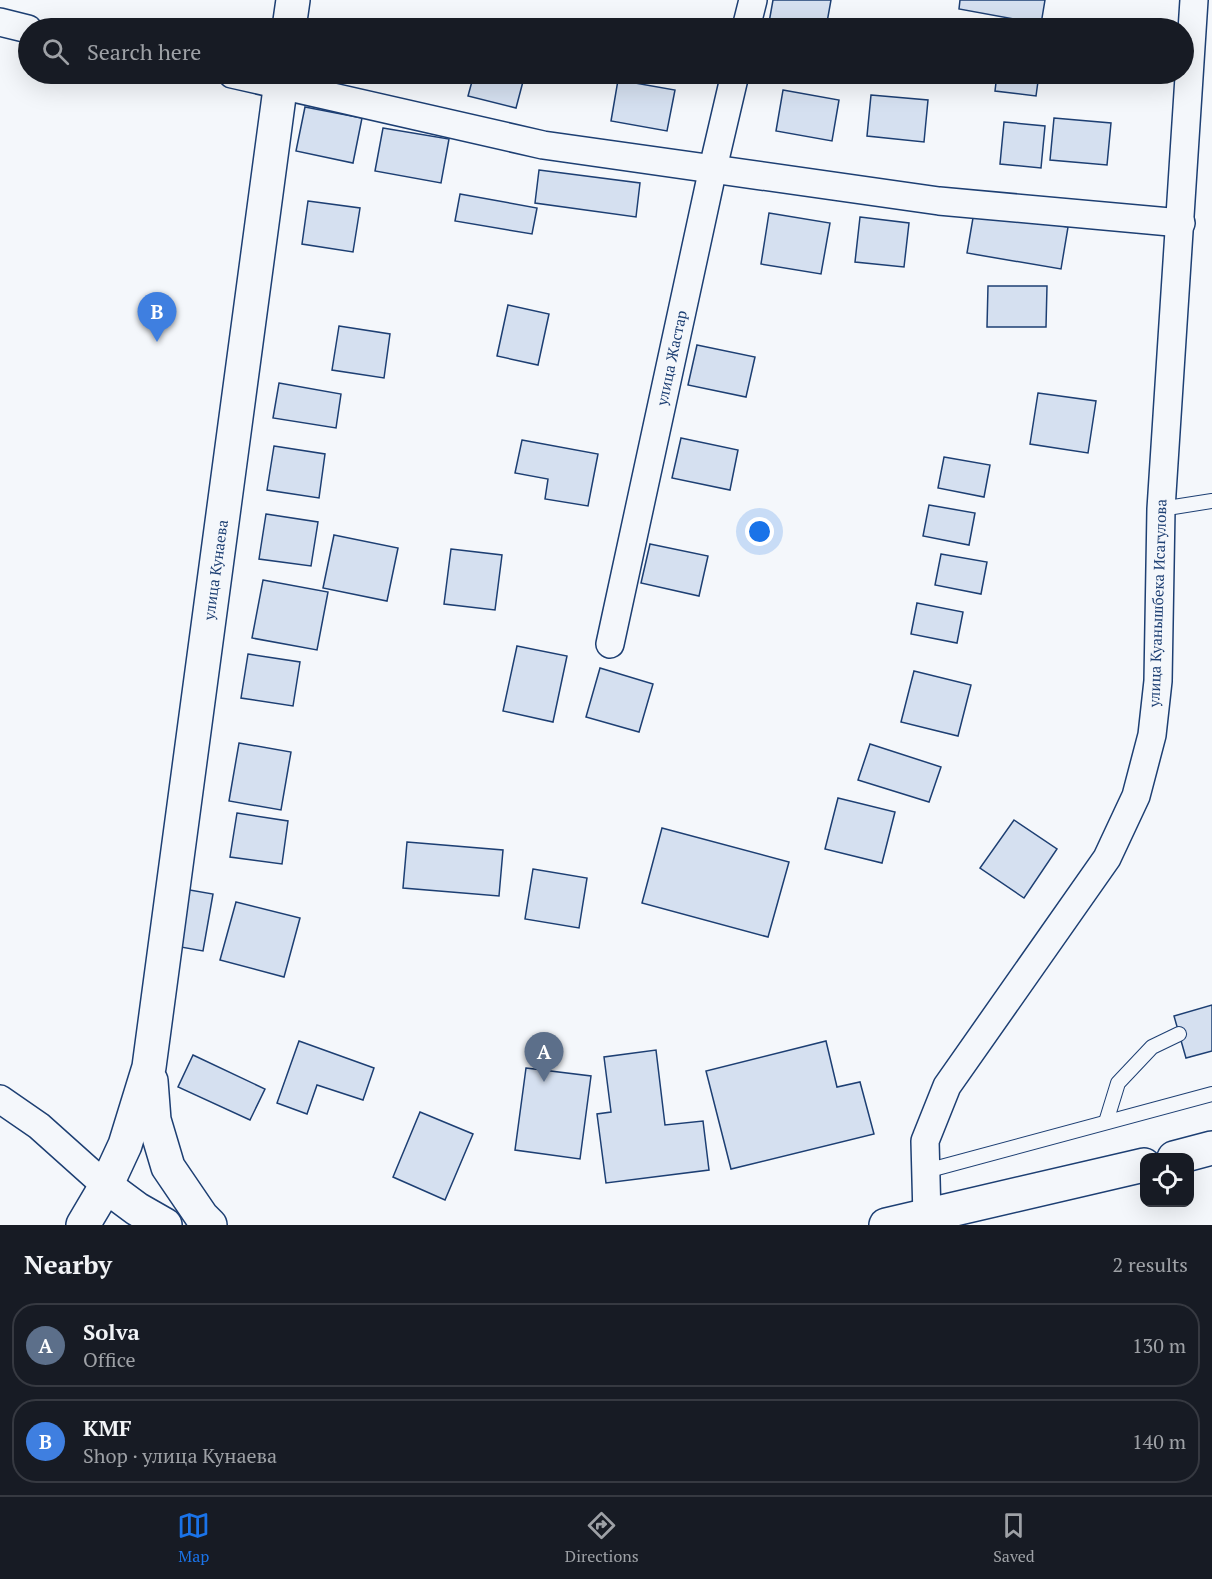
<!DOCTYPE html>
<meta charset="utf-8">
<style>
:root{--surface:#171b24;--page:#242831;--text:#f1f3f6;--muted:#9ea1a6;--line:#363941;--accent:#1a73e8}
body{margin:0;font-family:"PT Serif",serif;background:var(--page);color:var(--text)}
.controls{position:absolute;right:18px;bottom:18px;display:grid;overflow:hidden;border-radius:12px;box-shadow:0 6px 24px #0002}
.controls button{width:54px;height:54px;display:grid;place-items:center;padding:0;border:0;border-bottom:2px solid var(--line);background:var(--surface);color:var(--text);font:30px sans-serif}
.you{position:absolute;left:760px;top:532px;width:21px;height:21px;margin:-15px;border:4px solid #fff;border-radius:50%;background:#1a73e8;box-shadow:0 0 0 9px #1a73e833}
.badge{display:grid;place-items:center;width:39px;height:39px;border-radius:50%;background:var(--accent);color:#fff;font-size:20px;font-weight:700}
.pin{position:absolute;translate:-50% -50px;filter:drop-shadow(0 2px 3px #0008)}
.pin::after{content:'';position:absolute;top:32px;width:21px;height:18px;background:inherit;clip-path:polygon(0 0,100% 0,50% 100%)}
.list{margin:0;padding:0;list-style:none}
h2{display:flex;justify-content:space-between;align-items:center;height:78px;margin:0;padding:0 24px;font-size:26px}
h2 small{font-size:20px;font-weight:400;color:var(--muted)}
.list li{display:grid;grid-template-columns:39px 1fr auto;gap:18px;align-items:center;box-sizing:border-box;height:84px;margin:0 12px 12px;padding:0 12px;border:2px solid var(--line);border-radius:24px}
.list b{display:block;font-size:22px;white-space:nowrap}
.list p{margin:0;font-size:20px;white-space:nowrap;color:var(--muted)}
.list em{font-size:20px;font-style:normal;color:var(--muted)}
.icon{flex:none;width:33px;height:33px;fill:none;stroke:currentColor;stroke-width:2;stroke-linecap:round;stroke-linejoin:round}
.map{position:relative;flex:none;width:1212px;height:1225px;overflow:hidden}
.search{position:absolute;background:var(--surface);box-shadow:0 6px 24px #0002;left:18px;right:18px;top:18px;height:66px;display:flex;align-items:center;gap:15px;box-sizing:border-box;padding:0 21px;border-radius:33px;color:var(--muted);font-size:22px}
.sheet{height:270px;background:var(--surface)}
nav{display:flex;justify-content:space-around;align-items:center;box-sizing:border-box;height:84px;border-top:2px solid var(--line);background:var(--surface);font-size:16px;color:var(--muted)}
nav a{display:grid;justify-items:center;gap:3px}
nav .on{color:var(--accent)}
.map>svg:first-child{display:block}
</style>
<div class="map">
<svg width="1212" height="1225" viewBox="0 0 1212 1225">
<rect width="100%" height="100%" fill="#f4f7fb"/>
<!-- building -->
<g fill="#d5e0f0" stroke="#1d3f73" stroke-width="1.5">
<path d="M 773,0 L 831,0 L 826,28 L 768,28 Z"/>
<path d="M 960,0 L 1045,0 L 1041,24 L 959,9 Z"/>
<path d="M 395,22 L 435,28 L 394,28 Z"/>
<path d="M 474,74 L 525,74 L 516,108 L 468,96 Z"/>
<path d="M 997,74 L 1039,74 L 1036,96 L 995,91 Z"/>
<path d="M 618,80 L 675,90 L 667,131 L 611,121 Z"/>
<path d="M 783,90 L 839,100 L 832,141 L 776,131 Z"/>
<path d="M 871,95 L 928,100 L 924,142 L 867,136 Z"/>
<path d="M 305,107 L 362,118 L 353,163 L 296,151 Z"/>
<path d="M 1054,118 L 1111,123 L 1107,165 L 1050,160 Z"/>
<path d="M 1004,122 L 1045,126 L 1041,168 L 1000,164 Z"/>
<path d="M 383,128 L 449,139 L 441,183 L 375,171 Z"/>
<path d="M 539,170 L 640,183 L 636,217 L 535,203 Z"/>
<path d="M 460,194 L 537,208 L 532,234 L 455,221 Z"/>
<path d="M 308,201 L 360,208 L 353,252 L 302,244 Z"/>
<path d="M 974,212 L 1068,227 L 1061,269 L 967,253 Z"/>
<path d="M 769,213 L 830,223 L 821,274 L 761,264 Z"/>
<path d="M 860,217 L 909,223 L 904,267 L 855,262 Z"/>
<path d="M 988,286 L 1047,286 L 1046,327 L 987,327 Z"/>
<path d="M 508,305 L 549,314 L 538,365 L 497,356 Z"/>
<path d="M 339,326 L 390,334 L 384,378 L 332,370 Z"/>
<path d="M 697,345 L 755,357 L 746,397 L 688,385 Z"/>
<path d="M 279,383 L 341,394 L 336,428 L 273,418 Z"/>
<path d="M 1038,393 L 1096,401 L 1088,453 L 1030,444 Z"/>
<path d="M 681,438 L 738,450 L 730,490 L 672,478 Z"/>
<path d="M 522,440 L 598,454 L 588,506 L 545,499 L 548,479 L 515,473 Z"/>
<path d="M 274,446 L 325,454 L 319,498 L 267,490 Z"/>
<path d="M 944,457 L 990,465 L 984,497 L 938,488 Z"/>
<path d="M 929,505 L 975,513 L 969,545 L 923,536 Z"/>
<path d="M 266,514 L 318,522 L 311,566 L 259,559 Z"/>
<path d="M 334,535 L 398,548 L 387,601 L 323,588 Z"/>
<path d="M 650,544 L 708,556 L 699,596 L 641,583 Z"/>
<path d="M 451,549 L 502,555 L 495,610 L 444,604 Z"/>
<path d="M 941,554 L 987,562 L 981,594 L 935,585 Z"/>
<path d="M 263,580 L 328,592 L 317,650 L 252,638 Z"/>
<path d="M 917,603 L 963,612 L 957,643 L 911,634 Z"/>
<path d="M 517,646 L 567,656 L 553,722 L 503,711 Z"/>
<path d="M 248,654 L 300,662 L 293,706 L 241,698 Z"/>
<path d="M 600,668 L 653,684 L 639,732 L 586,717 Z"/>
<path d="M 914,671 L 971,685 L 958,736 L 901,722 Z"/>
<path d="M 239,743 L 291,752 L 281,810 L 229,801 Z"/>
<path d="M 870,744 L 941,767 L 929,802 L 858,780 Z"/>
<path d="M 838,798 L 895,812 L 882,863 L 825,849 Z"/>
<path d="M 237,813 L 288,821 L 282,864 L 230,857 Z"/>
<path d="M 1014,820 L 1057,849 L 1024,898 L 980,868 Z"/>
<path d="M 662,828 L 789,862 L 768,937 L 642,903 Z"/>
<path d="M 407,842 L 503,850 L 499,896 L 403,888 Z"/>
<path d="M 533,869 L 587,878 L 579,928 L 525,919 Z"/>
<path d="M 184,889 L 213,894 L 203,951 L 175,946 Z"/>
<path d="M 236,902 L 300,918 L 284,977 L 220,960 Z"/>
<path d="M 1212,1005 L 1212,1051 L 1186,1058 L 1174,1016 Z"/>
<path d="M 299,1041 L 374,1068 L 363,1100 L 317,1085 L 307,1114 L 277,1103 Z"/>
<path d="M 826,1041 L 837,1087 L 860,1082 L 874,1134 L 731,1169 L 706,1071 Z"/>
<path d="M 656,1050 L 665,1125 L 703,1121 L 709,1170 L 606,1183 L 597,1114 L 611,1112 L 604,1057 Z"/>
<path d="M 193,1055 L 265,1089 L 250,1120 L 178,1087 Z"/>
<path d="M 526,1068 L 591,1076 L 580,1159 L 515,1150 Z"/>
<path d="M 420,1112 L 473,1134 L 445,1200 L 393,1177 Z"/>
</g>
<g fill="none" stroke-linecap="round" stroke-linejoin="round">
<!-- lane casing -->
<g stroke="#1d3f73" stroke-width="16">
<g id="lane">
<path d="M 1161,509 L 1212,501"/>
<path d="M 1106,1122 L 1118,1083 L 1152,1047 L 1179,1034"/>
<path d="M 926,1171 L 1212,1094"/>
</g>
</g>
<!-- street casing -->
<g stroke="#1d3f73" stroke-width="30">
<g id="street">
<path d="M 0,22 L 28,29"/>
<path d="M 746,28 L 753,0"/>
<path d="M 232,74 L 543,145 L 939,201 L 1181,223"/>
<path d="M 610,644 L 713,168 L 735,74"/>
<path d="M 0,1099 L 39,1126 L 106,1186"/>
<path d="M 927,1217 L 925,1141 L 947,1086 L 1107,858 L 1136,796 L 1152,735 L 1158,681 L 1161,509 L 1194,0"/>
</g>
</g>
<!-- secondary casing -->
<g stroke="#1d3f73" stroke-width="36">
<g id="secondary">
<path d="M 289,28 L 293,0"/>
<path d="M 151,1081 L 154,1120 L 168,1167 L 202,1217 L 210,1225"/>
<path d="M 1174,1158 L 1212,1148"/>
<path d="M 106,1186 L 137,1209 L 165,1225"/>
<path d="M 83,1225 L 106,1186 L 125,1145 L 149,1067 L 282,74"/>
<path d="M 886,1225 L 1144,1165"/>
</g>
</g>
<!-- lane -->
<use href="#lane" stroke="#f4f7fb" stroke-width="14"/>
<!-- street -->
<use href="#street" stroke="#f4f7fb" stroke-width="27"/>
<!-- secondary -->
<use href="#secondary" stroke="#f4f7fb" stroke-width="33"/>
</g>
<g text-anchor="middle" stroke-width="4.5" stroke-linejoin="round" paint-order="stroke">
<!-- street labels -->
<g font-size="15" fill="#1d3f73" stroke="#f4f7fb">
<text transform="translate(672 358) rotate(-78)" y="5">улица Жастар</text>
<text transform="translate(216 570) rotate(-82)" y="5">улица Кунаева</text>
<text transform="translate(1158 603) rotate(-88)" y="5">улица Куанышбека Исагулова</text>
</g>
</g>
</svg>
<div class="controls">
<button><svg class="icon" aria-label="locate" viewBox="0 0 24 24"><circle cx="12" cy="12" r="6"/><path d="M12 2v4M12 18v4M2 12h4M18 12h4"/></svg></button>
</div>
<div class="you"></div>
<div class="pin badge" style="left:544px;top:1082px;background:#5c6f8a">A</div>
<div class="pin badge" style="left:157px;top:342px;background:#3f7fe0">B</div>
<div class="search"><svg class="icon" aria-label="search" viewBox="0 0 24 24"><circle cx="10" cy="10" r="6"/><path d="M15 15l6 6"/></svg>Search here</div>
</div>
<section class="sheet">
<h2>Nearby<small>2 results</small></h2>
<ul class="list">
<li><span class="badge" style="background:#5c6f8a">A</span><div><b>Solva</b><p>Office</p></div><em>130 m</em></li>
<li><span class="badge" style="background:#3f7fe0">B</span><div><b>KMF</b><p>Shop · улица Кунаева</p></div><em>140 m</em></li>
</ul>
</section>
<nav>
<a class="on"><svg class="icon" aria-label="map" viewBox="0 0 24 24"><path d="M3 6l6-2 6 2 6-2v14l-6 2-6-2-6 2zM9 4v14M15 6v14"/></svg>Map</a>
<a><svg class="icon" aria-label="directions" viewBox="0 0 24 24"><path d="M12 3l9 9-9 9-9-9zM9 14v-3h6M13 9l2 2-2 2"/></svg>Directions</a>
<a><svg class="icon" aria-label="saved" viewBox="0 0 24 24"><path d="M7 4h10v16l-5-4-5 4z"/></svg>Saved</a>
</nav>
